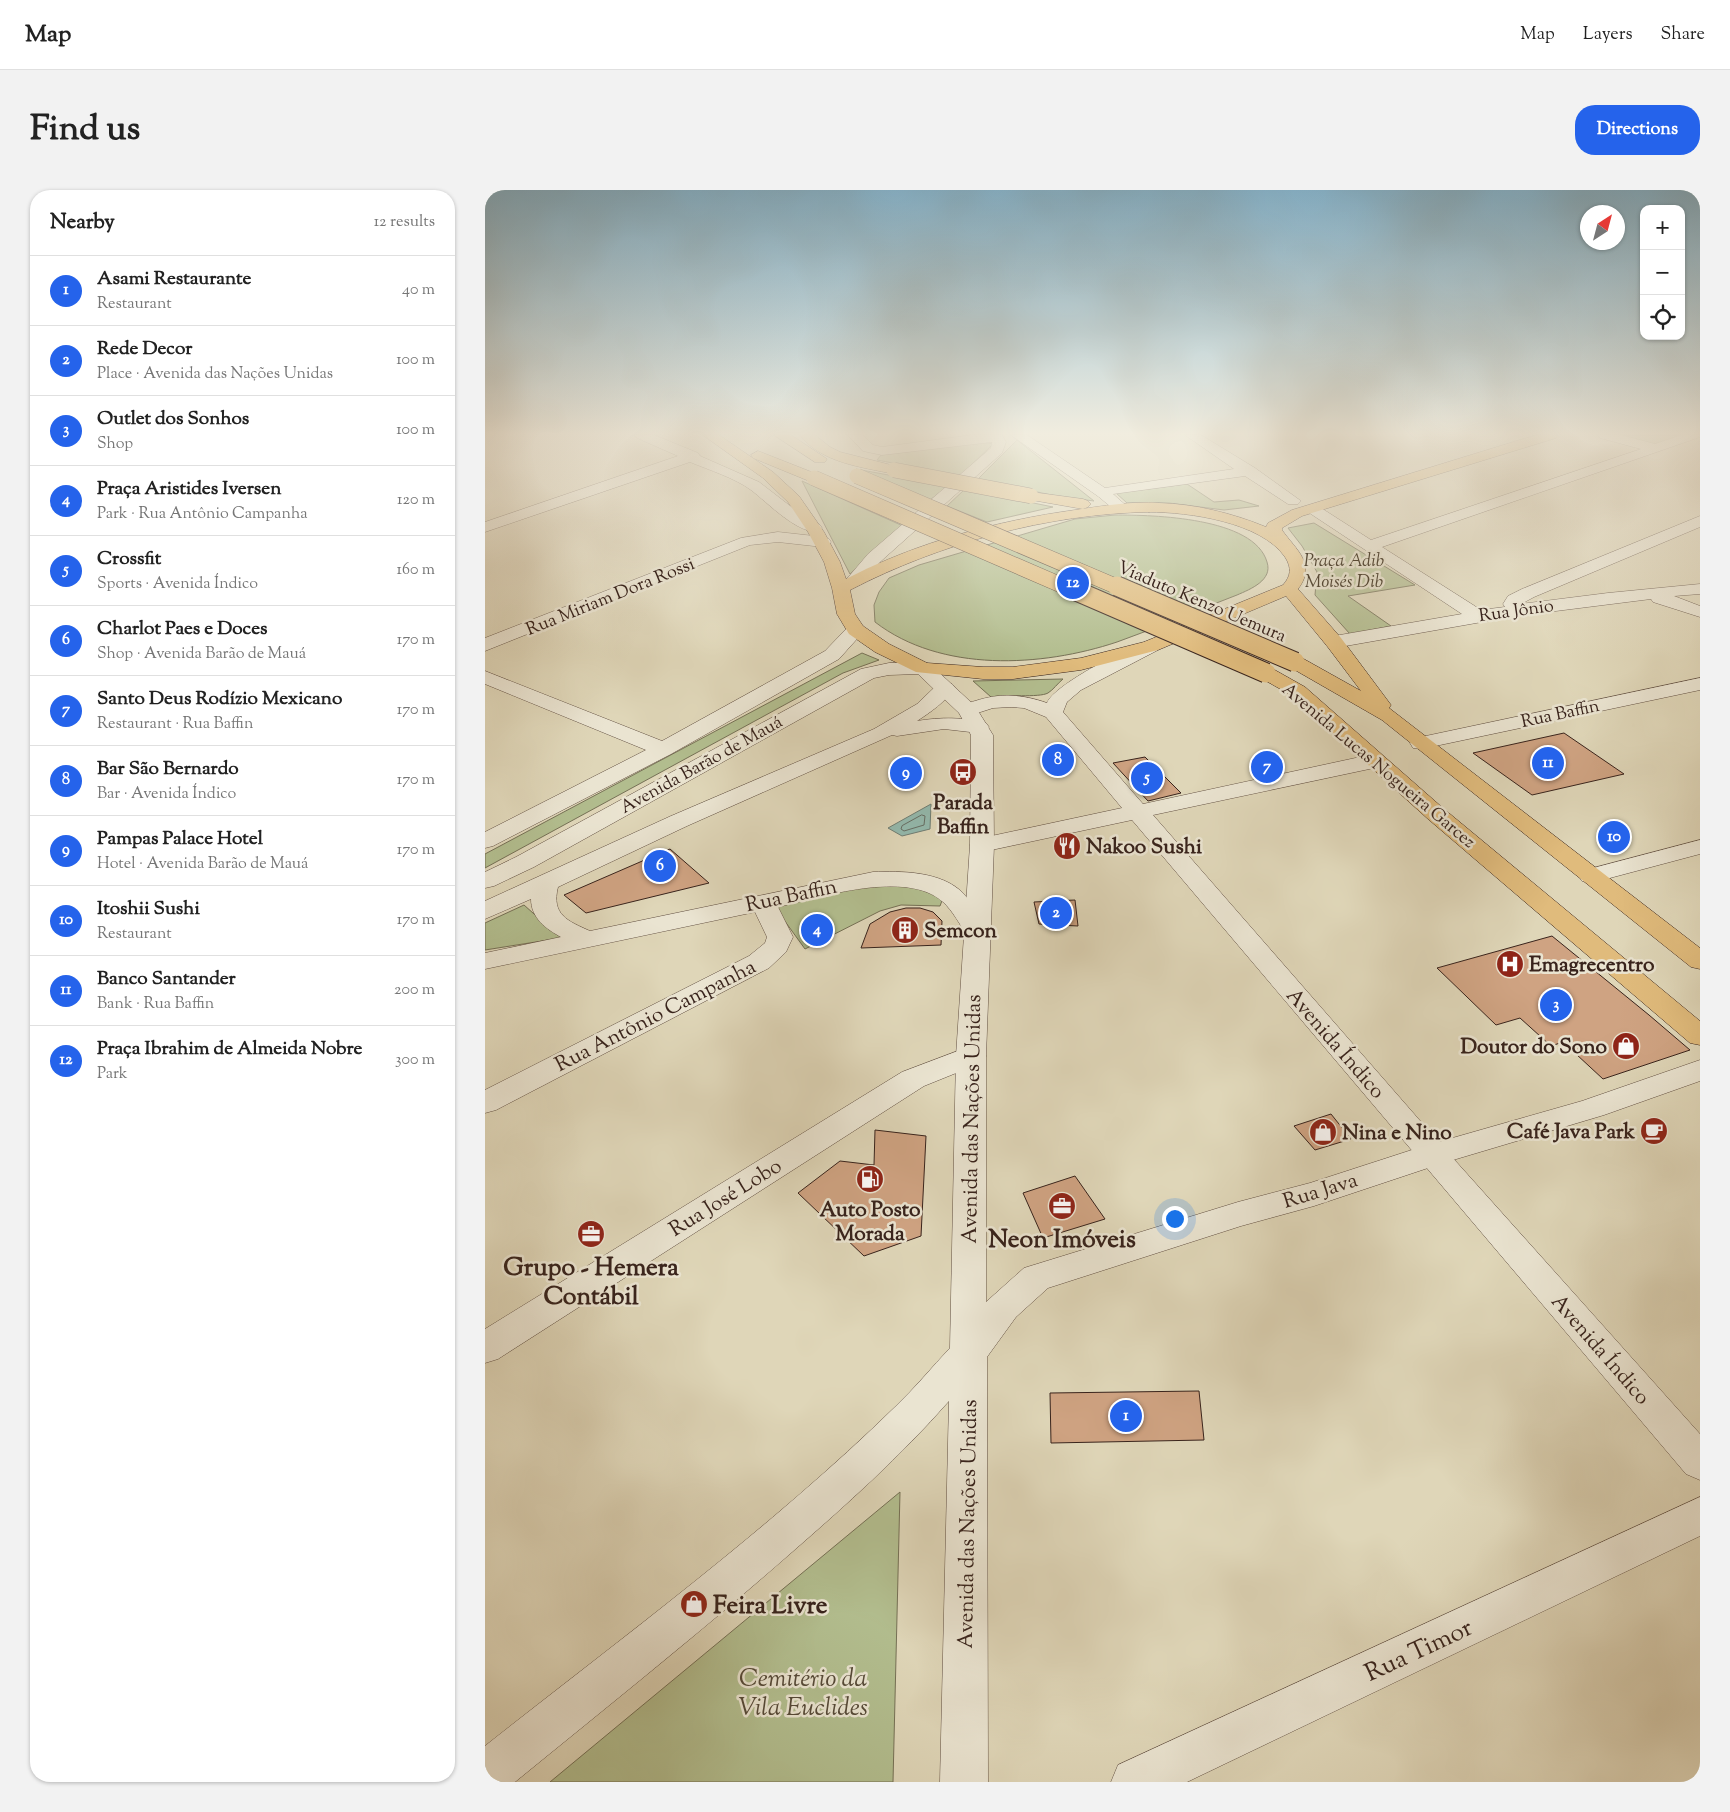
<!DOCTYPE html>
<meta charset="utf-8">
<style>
:root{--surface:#fff;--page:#f2f2f2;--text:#222;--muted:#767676;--line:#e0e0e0;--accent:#2563eb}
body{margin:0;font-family:"Sorts Mill Goudy",serif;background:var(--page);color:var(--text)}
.controls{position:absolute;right:15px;top:15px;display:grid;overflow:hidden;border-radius:10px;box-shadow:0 1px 4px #0004}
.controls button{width:45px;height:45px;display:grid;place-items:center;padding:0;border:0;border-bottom:1px solid var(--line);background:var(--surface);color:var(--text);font:25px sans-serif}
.compass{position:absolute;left:1095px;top:15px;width:45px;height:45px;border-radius:50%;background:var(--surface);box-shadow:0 1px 4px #0004;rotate:36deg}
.you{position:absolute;left:689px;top:1028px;width:18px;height:18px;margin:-12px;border:4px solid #fff;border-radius:50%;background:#1a73e8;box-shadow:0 0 0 8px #1a73e833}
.badge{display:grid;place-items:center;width:32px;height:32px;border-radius:50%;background:var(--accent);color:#fff;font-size:16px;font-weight:700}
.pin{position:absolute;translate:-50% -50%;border:2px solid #fff;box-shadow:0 1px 5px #0006}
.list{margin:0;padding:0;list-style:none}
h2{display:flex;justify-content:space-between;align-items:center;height:65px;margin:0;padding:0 20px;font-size:21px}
h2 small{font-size:16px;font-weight:400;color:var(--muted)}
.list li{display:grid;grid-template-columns:32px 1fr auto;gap:15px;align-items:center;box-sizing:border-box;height:70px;padding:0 20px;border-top:1px solid var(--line)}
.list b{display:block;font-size:19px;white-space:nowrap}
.list p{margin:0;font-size:16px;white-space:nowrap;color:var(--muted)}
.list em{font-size:16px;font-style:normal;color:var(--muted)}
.icon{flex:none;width:28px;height:28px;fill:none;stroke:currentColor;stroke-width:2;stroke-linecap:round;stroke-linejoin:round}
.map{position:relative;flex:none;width:1215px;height:1592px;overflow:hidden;border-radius:20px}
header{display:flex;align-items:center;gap:30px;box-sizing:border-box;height:70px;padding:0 25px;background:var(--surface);border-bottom:1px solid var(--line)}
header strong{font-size:24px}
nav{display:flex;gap:28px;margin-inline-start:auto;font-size:18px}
.intro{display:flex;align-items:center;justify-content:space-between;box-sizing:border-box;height:120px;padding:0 30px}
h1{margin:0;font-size:35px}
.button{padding:12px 22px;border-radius:20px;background:var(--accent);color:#fff;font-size:18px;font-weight:700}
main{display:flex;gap:30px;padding:0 30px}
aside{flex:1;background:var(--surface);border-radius:20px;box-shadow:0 1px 4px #0004}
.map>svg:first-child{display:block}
</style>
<header>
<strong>Map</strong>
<nav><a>Map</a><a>Layers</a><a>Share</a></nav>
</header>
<div class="intro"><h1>Find us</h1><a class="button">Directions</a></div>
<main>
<aside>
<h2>Nearby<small>12 results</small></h2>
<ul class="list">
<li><span class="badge">1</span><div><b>Asami Restaurante</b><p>Restaurant</p></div><em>40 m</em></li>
<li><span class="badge">2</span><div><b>Rede Decor</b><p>Place · Avenida das Nações Unidas</p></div><em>100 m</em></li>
<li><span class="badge">3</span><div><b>Outlet dos Sonhos</b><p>Shop</p></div><em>100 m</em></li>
<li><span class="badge">4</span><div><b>Praça Aristides Iversen</b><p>Park · Rua Antônio Campanha</p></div><em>120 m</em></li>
<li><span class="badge">5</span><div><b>Crossfit</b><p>Sports · Avenida Índico</p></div><em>160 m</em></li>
<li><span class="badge">6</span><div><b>Charlot Paes e Doces</b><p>Shop · Avenida Barão de Mauá</p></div><em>170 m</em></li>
<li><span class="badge">7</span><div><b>Santo Deus Rodízio Mexicano</b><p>Restaurant · Rua Baffin</p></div><em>170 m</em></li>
<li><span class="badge">8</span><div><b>Bar São Bernardo</b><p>Bar · Avenida Índico</p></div><em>170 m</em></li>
<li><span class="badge">9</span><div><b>Pampas Palace Hotel</b><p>Hotel · Avenida Barão de Mauá</p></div><em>170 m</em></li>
<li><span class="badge">10</span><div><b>Itoshii Sushi</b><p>Restaurant</p></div><em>170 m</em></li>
<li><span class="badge">11</span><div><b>Banco Santander</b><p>Bank · Rua Baffin</p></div><em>200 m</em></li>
<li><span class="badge">12</span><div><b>Praça Ibrahim de Almeida Nobre</b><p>Park</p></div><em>300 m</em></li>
</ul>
</aside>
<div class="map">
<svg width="1215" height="1592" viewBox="0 0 1215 1592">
<rect width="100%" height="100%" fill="#dfd6b8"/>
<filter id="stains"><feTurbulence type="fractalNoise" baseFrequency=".004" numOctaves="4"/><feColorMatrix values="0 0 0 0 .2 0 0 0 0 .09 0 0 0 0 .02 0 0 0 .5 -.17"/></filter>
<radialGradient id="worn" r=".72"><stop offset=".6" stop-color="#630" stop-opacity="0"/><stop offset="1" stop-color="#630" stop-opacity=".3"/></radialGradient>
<!-- green -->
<g fill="#b2bd8e" stroke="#757055">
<path d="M 1132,245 L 1199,245 L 1170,255 Z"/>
<path d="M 532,250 L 609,311 L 571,306 L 493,289 Z"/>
<path d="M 498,252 L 508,254 L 475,286 L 392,270 L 396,265 Z"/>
<path d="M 371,279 L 463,296 L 445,310 Z"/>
<path d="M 317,291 L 418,336 L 365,384 Z"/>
<path d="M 702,294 L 729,312 L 754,310 L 774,316 L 739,320 L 684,313 L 642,313 L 631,303 Z"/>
<path d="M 480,299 L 568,317 L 502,332 L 462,316 Z"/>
<path d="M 630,325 C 668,325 769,327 782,372 C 788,390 766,399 752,405 C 712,420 672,438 632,452 C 557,477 456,483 390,432 L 389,415 L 394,402 L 404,388 L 434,375 L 590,329 Z"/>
<path d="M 829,333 L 930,395 L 863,406 L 906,436 L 865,444 L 830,405 L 832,382 L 817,356 L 803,338 Z"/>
<path d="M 377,463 L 394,470 L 358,483 L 0,678 L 0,664 Z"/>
<path d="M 578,489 C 573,493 568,500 563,503 C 554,508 520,504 506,507 L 488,491 Z"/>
<path d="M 422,694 L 458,708 L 455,716 L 416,715 L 395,721 L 320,759 L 286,712 L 361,696 Z"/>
<path d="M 39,715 L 76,748 L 0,760 L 0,733 Z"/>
<path d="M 415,1302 L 408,1592 L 65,1592 Z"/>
</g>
<!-- water -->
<path fill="#93b9ad" stroke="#6f7d73" d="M 446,614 L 445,639 L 417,646 L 403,638 Z"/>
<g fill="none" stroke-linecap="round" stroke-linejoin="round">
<!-- shore -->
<path stroke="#666e64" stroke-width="1" d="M 437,625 L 440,626 L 439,635 L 419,641 L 416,639 L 417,636 Z"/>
</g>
<!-- building -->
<g fill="#cfa382" stroke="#38231c">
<path d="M 1079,543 L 1139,584 L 1047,605 L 988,563 Z"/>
<path d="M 660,567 L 696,603 L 663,611 L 628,573 Z"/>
<path d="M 185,659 L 224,693 L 101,723 L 79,705 Z"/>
<path d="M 590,710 L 593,736 L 554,734 L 549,712 Z"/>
<path d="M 421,718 L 435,718 L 448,722 L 457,731 L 456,755 L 376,758 L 385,734 L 405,722 Z"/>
<path d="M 1067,746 L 1164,825 L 1205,860 L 1118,889 L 1078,852 L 1066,856 L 1035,828 L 1011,835 L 952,778 Z"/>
<path d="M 846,924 L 866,949 L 830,960 L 809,936 Z"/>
<path d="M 390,940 L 441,946 L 436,1046 L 379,1066 L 313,1003 L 355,971 L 389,975 Z"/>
<path d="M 590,986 L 620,1029 L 558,1048 L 538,1003 Z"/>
<path d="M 714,1201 L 719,1250 L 566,1253 L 565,1203 Z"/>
</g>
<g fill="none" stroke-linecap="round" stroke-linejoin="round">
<!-- minor casing -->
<g stroke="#625043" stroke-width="1">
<g id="minor">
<path d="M 150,245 L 169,245 L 213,263 L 215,266 L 274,292 L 322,329 L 335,335 L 337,338 L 335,341 C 314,346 282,312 266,300 C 250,288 224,280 205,272 L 0,342 L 0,332 L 193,266 L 152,248 Z"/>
<path d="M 363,245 L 378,245 L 388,255 L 397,257 L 487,245 L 517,245 L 521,252 L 517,263 L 395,372 L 375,395 L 369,396 L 363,395 L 360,391 L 383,364 L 506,258 L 507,252 L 397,265 L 378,261 Z"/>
<path d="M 526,245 L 542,245 L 620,298 L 749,279 L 700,245 L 716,245 L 770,278 L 816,311 L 813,314 L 803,314 L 760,286 L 628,304 L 645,319 L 642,322 L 632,322 L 614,307 Z"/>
<path d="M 1113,245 L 1136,245 L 1170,254 L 1196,245 L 1215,245 L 1215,247 L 897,357 L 996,420 L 1020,417 L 1018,414 L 1023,406 L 1037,399 L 1215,326 L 1215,337 L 1049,407 L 1036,414 L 1123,403 L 1215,394 L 1215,404 L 1189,406 L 1215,416 L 1215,427 L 1168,412 L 1166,409 L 1031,426 L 849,458 L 842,456 L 840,452 L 842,448 L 849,446 L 977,424 L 823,322 L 820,319 L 823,316 L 833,316 L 886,350 L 1156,259 L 1115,248 Z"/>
<path d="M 293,342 L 338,347 L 344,349 L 346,352 L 344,355 L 338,357 L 293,352 L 265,355 L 0,461 L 0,448 L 256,348 Z"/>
<path d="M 371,434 L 378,436 L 380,440 L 354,469 L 186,564 L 8,656 L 0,658 L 0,642 L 161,560 L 0,494 L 0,481 L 177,551 L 340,461 L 364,436 Z"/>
<path d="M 666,450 L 673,452 L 675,456 L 673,460 L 596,500 L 582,512 L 578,522 L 658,614 L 889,564 L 897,566 L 900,571 L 897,576 L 889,578 L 668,625 L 958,957 L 1215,1244 L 1215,1290 L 1201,1284 L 647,630 L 497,662 L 489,660 L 485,655 L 489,650 L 497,648 L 637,618 L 561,527 L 539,518 L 526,517 L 508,518 L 483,526 L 476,524 L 473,520 C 477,514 483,513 490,511 C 515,503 537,504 562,513 C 568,495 647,455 666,450 Z"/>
<path d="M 1215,488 L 1215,500 L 936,559 L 928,558 L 925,553 L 928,548 L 936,547 Z"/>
<path d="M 460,492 L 467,494 L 470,498 C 460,512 446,522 432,531 C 456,527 478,527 501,533 L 504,537 L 501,541 L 494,543 L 459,539 L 412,546 L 407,545 L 202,636 L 73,697 C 66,725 83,731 105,741 L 388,682 C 416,681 456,681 478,703 C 488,714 496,728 505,741 L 501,747 L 492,749 L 483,747 C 475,735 468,721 458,712 C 422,679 336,707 293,717 L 308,747 L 301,762 L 284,778 L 11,920 L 0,923 L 0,900 L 264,766 L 280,753 L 282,747 L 270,722 L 0,779 L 0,763 L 76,747 C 61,739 46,728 46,709 L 0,729 L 0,711 L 186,626 L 389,539 L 432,514 L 453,494 Z"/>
<path d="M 1215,650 L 1215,664 L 1106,693 L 1097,691 L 1094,686 L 1097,681 Z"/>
<path d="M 486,856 L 496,859 L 501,866 L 496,873 L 439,896 L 13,1169 L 0,1173 L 0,1139 L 417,882 Z"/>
<path d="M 1215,1307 L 1215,1346 L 702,1592 L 626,1592 L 633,1575 Z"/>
</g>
</g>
<!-- tertiary casing -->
<g stroke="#625043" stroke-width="1">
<path id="tertiary" d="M 438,472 L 445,474 L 490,516 L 508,545 L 509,655 L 501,866 L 501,1112 L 539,1078 L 753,1012 L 825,993 L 936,957 L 1097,911 L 1215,870 L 1215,891 L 1119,925 L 958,973 L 829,1016 L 756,1036 L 563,1098 L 531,1127 L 502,1167 L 503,1592 L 455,1592 L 464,1211 C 416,1266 361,1315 306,1363 C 216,1442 123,1516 30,1592 L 0,1592 L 0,1556 C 139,1446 284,1340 411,1216 C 430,1198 447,1177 465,1158 L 471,866 L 485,655 L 486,545 L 474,523 L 433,484 L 404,485 L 389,488 L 49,677 L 9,696 L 0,698 L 0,682 L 31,667 L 376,479 L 404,473 Z"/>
</g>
<!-- primary casing -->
<g stroke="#38231c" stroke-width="1">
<g id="primary">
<path d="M 218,245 L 234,245 L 288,282 L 314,306 L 339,342 L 355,372 L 361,389 C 433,352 511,331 590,320 C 618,316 646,311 674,313 C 710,314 747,323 781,337 L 783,333 L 807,320 L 1051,245 L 1073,245 L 1071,248 L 817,326 L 797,338 L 797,340 C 811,360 832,374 813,399 L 856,448 L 903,511 L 906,515 L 904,518 L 1215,758 L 1215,779 L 1206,777 L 897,530 L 803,476 L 800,472 L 803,468 L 810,466 L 817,468 L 876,501 L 842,456 L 801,406 L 673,460 L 596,480 L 528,489 L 498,489 L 431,482 L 390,462 L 364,444 L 352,424 L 347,398 L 339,372 L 323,342 L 303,312 L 278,288 ZM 664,322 C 704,322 776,332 800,367 C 807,378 806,386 798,395 L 659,452 L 596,468 L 528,477 L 498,477 L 442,473 L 404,454 L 378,436 L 370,424 L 365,400 C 456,353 562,324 664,322 Z"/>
<path d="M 289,245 L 306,245 L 342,269 L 340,272 L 330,272 Z"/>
<path d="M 315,245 L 330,245 L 345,257 L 355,262 L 414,277 L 416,280 L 414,283 L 409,284 C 377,277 336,273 315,245 Z"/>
<path d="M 273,261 L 334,285 L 336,288 L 334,291 L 324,291 L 268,268 L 266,265 Z"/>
<path d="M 546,302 L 598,309 L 603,311 L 606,314 L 603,317 L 598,319 L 541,309 L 539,306 L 541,303 Z"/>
<path d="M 781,477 L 788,479 L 820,497 L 959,619 L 1215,831 L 1215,855 L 1205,853 L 943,629 L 806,505 L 774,487 L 771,483 L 774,479 Z"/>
</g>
</g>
<!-- minor -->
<use href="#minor" fill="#eae4d1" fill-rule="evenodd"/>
<!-- tertiary -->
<use href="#tertiary" fill="#eae4d1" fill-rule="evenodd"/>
<!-- primary -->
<use href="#primary" fill="#e0bb7c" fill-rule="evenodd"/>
<!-- primary-bridge-far1 casing -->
<g stroke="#38231c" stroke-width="16" stroke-linecap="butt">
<g id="primary-bridge-far1">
<path d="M 409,280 L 546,306"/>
<path d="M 372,286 L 635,398"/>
<path d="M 329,288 L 583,398"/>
</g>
</g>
<!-- primary-bridge casing -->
<g stroke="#38231c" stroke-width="21" stroke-linecap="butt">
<g id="primary-bridge">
<path d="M 580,396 L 781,483"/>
<path d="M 632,396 L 810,472"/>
</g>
</g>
<!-- primary-bridge-far1 -->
<use href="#primary-bridge-far1" stroke="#e0bb7c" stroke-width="15"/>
<!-- primary-bridge -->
<use href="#primary-bridge" stroke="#e0bb7c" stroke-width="19"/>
</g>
<!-- sky -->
<linearGradient id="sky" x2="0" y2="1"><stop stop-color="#86b6d0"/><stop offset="0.52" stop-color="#f1eddf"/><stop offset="1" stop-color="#f1eddf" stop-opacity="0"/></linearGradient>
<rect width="1215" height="468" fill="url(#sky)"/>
<!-- icons -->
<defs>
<g id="bus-disc" transform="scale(1.4375)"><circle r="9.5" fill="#8f2418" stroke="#eae4d1"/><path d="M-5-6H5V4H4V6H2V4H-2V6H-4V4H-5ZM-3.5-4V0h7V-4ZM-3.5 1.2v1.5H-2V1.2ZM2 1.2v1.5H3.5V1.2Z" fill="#fff"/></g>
<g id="restaurant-disc" transform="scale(1.4375)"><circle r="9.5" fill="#8f2418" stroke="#eae4d1"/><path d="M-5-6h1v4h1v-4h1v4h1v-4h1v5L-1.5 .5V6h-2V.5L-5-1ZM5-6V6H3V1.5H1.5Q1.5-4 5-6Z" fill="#fff"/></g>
<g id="building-disc" transform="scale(1.4375)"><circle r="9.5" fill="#8f2418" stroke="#eae4d1"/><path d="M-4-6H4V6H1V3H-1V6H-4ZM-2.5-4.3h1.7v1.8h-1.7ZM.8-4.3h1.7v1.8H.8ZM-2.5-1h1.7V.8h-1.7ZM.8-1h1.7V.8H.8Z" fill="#fff"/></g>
<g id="hospital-disc" transform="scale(1.4375)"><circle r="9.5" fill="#8f2418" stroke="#eae4d1"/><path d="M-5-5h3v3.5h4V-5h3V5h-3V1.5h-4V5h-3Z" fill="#fff"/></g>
<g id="shop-disc" transform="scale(1.4375)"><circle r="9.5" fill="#8f2418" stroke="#eae4d1"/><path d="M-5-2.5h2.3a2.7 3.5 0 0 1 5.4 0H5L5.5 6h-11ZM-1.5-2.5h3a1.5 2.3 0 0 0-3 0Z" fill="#fff"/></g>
<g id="cafe-disc" transform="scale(1.4375)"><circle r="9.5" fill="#8f2418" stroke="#eae4d1"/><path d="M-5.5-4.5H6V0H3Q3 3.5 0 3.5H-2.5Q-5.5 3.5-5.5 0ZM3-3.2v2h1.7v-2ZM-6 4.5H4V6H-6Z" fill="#fff"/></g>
<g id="fuel-disc" transform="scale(1.4375)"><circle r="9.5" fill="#8f2418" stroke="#eae4d1"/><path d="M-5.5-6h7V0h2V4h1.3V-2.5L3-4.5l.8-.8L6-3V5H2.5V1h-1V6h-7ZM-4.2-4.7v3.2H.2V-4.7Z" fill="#fff"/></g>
<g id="office-disc" transform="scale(1.4375)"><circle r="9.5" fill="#8f2418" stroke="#eae4d1"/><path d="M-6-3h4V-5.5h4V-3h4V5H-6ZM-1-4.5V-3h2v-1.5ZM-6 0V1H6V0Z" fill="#fff"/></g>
</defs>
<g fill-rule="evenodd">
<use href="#bus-disc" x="478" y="582"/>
<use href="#restaurant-disc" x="582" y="656"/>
<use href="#building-disc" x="420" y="740"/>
<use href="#hospital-disc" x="1025" y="774"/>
<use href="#shop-disc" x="1141" y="856"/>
<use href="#cafe-disc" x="1169" y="941"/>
<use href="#shop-disc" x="838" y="942"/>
<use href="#fuel-disc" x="385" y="989"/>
<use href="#office-disc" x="577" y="1016"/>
<use href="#office-disc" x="106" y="1044"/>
<use href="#shop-disc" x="209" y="1414"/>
</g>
<g text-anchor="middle" stroke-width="5" stroke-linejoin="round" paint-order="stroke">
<!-- far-park labels -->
<g font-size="18" font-style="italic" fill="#564a38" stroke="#eae4d1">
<text x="859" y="376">Praça Adib<tspan x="859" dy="21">Moisés Dib</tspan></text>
</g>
<!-- far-street labels -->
<g font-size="18" fill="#38231c" stroke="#eae4d1">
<text transform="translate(125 406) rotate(-22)" y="6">Rua Miriam Dora Rossi</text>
<text transform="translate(717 411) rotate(23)" y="6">Viaduto Kenzo Uemura</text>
<text transform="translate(1031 420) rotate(-8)" y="6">Rua Jônio</text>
<text transform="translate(1075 523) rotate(-12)" y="6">Rua Baffin</text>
<text transform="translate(216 574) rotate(-29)" y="6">Avenida Barão de Mauá</text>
<text transform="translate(894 575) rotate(40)" y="6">Avenida Lucas Nogueira Garcez</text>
</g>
<!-- poi labels -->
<g font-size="21" font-weight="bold" fill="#38231c" stroke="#eae4d1" text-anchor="start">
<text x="478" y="619" text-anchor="middle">Parada<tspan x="478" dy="24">Baffin</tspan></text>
<text x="601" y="663">Nakoo Sushi</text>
<text x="439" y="747">Semcon</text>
<text x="1044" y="781">Emagrecentro</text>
<text x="1122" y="863" text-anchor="end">Doutor do Sono</text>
<text x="1150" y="948" text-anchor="end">Café Java Park</text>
<text x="857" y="949">Nina e Nino</text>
<text x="385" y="1026" text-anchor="middle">Auto Posto<tspan x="385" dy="24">Morada</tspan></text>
</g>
<!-- street labels -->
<g font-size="21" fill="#38231c" stroke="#eae4d1">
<text transform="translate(306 705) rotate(-12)" y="7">Rua Baffin</text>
<text transform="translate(170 825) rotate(-27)" y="7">Rua Antônio Campanha</text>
<text transform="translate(851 853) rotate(49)" y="7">Avenida Índico</text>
<text transform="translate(486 929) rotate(-89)" y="7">Avenida das Nações Unidas</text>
<text transform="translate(835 1000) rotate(-17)" y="7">Rua Java</text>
<text transform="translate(240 1007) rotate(-32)" y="7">Rua José Lobo</text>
<text transform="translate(1116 1159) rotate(49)" y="7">Avenida Índico</text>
<text transform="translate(482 1334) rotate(-89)" y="7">Avenida das Nações Unidas</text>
</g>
<!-- near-poi labels -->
<g font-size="25" font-weight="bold" fill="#38231c" stroke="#eae4d1">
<text x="577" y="1057">Neon Imóveis</text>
<text x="106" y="1085">Grupo - Hemera<tspan x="106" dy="29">Contábil</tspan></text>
<text x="228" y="1423" text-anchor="start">Feira Livre</text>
</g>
<!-- near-street labels -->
<g font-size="25" fill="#38231c" stroke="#eae4d1">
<text transform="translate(933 1459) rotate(-25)" y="9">Rua Timor</text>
</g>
<!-- near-park labels -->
<g font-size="25" font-style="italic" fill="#564a38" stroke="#eae4d1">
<text x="318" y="1496">Cemitério da<tspan x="318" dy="29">Vila Euclides</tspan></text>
</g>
</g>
<rect width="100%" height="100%" filter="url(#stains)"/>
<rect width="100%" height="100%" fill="url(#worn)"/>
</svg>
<div class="controls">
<button>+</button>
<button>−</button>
<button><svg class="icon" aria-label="locate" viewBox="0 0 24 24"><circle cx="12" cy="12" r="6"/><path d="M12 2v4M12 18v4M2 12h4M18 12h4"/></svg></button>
</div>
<svg class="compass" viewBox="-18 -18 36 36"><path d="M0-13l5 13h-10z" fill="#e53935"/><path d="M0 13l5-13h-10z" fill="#767676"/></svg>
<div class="you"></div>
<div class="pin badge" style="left:641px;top:1226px">1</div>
<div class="pin badge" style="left:571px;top:723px">2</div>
<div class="pin badge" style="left:1071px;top:815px">3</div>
<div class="pin badge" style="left:332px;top:740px">4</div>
<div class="pin badge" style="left:662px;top:588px">5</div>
<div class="pin badge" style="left:175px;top:676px">6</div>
<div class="pin badge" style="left:782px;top:577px">7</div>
<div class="pin badge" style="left:573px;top:570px">8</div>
<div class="pin badge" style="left:421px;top:583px">9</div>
<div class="pin badge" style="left:1129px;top:647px">10</div>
<div class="pin badge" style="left:1063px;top:573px">11</div>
<div class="pin badge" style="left:588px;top:393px">12</div>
</div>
</main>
